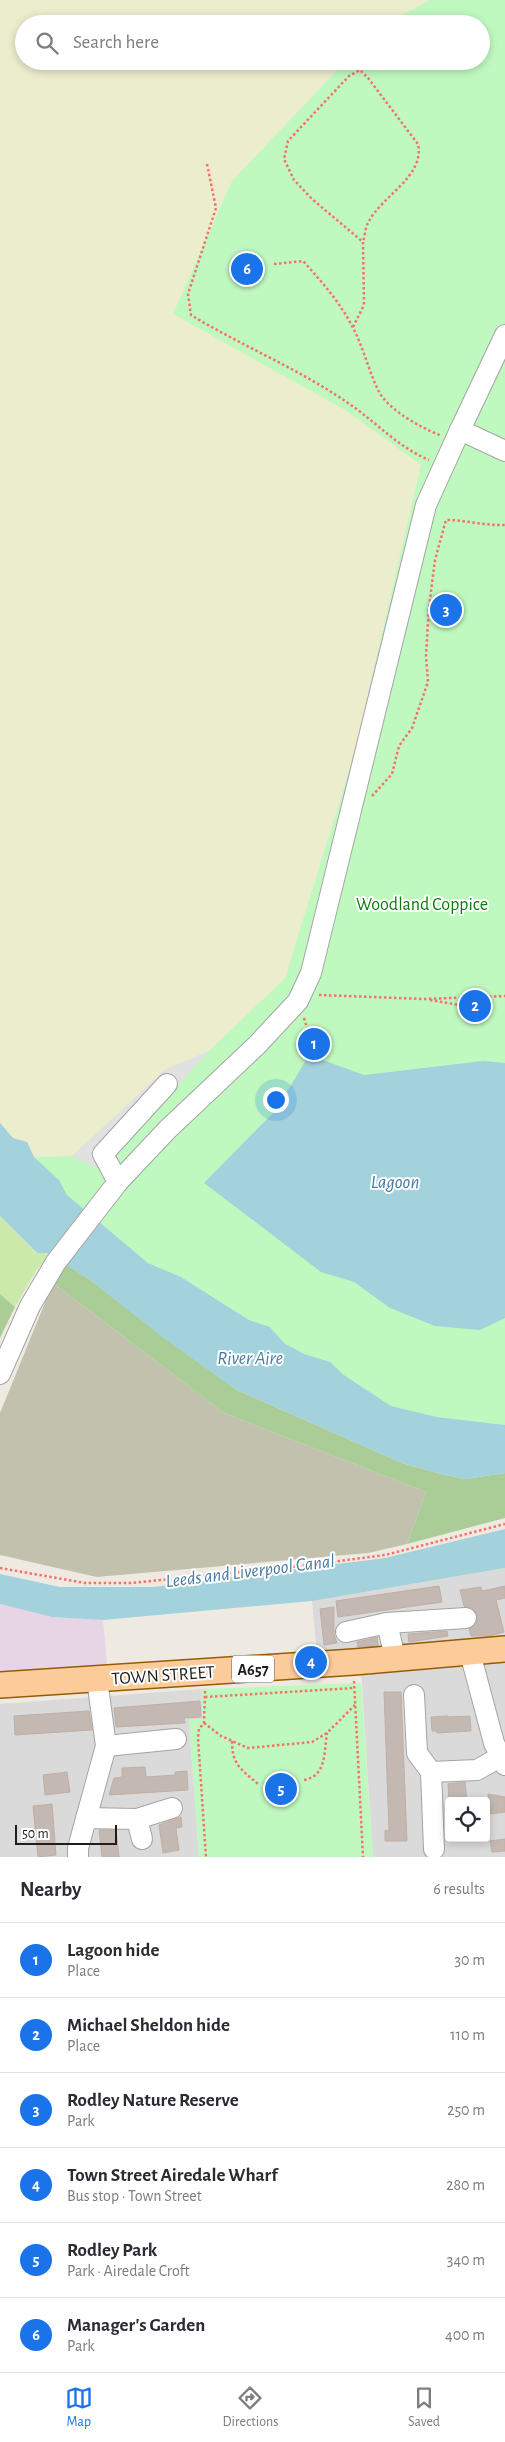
<!DOCTYPE html>
<meta charset="utf-8">
<style>
:root{--surface:#fff;--page:#f7f7f7;--text:#2b2b33;--muted:#7c7c81;--line:#e1e1e2;--accent:#1a73e8}
body{margin:0;font-family:"Alegreya Sans",sans-serif;background:var(--page);color:var(--text)}
.controls{position:absolute;right:15px;bottom:15px;display:grid;overflow:hidden;border-radius:5px;box-shadow:0 2px 8px #0003}
.controls button{width:45px;height:45px;display:grid;place-items:center;padding:0;border:0;border-bottom:1px solid var(--line);background:var(--surface);color:var(--text);font:25px sans-serif}
.scale{position:absolute;left:15px;bottom:12px;width:102px;box-sizing:border-box;padding-left:5px;border:2px solid #1d1d1d;border-top:0;font-size:14px;line-height:18px;white-space:nowrap;color:#1d1d1d;-webkit-text-stroke:4px #fff;paint-order:stroke}
.you{position:absolute;left:275px;top:1099px;width:18px;height:18px;margin:-12px;border:4px solid #fff;border-radius:50%;background:#1a73e8;box-shadow:0 0 0 8px #1a73e833}
.badge{display:grid;place-items:center;width:32px;height:32px;border-radius:50%;background:var(--accent);color:#fff;font-size:16px;font-weight:700}
.pin{position:absolute;translate:-50% -50%;border:2px solid #fff;box-shadow:0 1px 5px #0006}
.list{margin:0;padding:0;list-style:none}
h2{display:flex;justify-content:space-between;align-items:center;height:65px;margin:0;padding:0 20px;font-size:21px}
h2 small{font-size:16px;font-weight:400;color:var(--muted)}
.list li{display:grid;grid-template-columns:32px 1fr auto;gap:15px;align-items:center;box-sizing:border-box;height:75px;padding:0 20px;border-top:1px solid var(--line)}
.list b{display:block;font-size:19px;white-space:nowrap}
.list p{margin:0;font-size:16px;white-space:nowrap;color:var(--muted)}
.list em{font-size:16px;font-style:normal;color:var(--muted)}
.icon{flex:none;width:28px;height:28px;fill:none;stroke:currentColor;stroke-width:2;stroke-linecap:round;stroke-linejoin:round}
.map{position:relative;flex:none;width:505px;height:1857px;overflow:hidden}
.search{position:absolute;background:var(--surface);box-shadow:0 2px 8px #0003;left:15px;right:15px;top:15px;height:55px;display:flex;align-items:center;gap:12px;box-sizing:border-box;padding:0 18px;border-radius:28px;color:var(--muted);font-size:19px}
.sheet{height:515px;background:var(--surface)}
nav{display:flex;justify-content:space-around;align-items:center;box-sizing:border-box;height:70px;border-top:1px solid var(--line);background:var(--surface);font-size:14px;color:var(--muted)}
nav a{display:grid;justify-items:center;gap:2px}
nav .on{color:var(--accent)}
.map>svg:first-child{display:block}
</style>
<div class="map">
<svg width="505" height="1857" viewBox="0 0 505 1857">
<rect width="100%" height="100%" fill="#eeeae2"/>
<!-- residential -->
<g fill="#dbdada" fill-rule="evenodd">
<path d="M 505,1568 L 505,1857 L 373,1857 L 360,1654 L 317,1655 L 312,1601 ZM 449,1801 L 486,1801 L 486,1838 L 449,1838 Z"/>
<path d="M 201,1689 L 203,1719 L 189,1720 L 199,1857 L 0,1857 L 0,1704 Z"/>
</g>
<!-- industrial -->
<path fill="#e7d4e5" d="M 0,1604 L 52,1617 L 103,1620 L 108,1674 L 0,1678 Z"/>
<!-- construction -->
<path fill="#c2c1ae" d="M 53,1283 L 224,1413 L 426,1492 L 407,1544 L 368,1553 L 97,1577 L 0,1555 L 0,1413 Z"/>
<!-- farmland -->
<path fill="#ecedcd" d="M 0,0 L 430,0 L 386,24 L 24,24 L 24,61 L 346,61 L 232,181 L 345,410 L 421,465 L 354,755 L 285,978 L 209,1051 L 166,1069 L 72,1156 L 34,1157 L 27,1142 L 13,1138 L 0,1123 Z"/>
<!-- grass -->
<path fill="#cbe9a8" d="M 0,1216 L 36,1253 L 42,1252 L 50,1256 L 37,1269 L 15,1307 L 0,1294 Z"/>
<!-- forest -->
<g fill="#aacd97">
<path d="M 65,1264 L 89,1279 L 166,1339 L 237,1390 L 402,1463 L 441,1474 L 466,1479 L 505,1473 L 505,1518 L 407,1544 L 426,1492 L 224,1413 L 53,1283 Z"/>
<path d="M 0,1294 L 15,1307 L 0,1338 Z"/>
</g>
<!-- park -->
<g fill="#bff9c0">
<path d="M 430,0 L 505,0 L 505,1425 L 437,1417 L 391,1406 L 344,1375 L 330,1363 L 304,1354 L 284,1343 L 270,1327 L 249,1320 L 181,1277 L 148,1263 L 67,1195 L 59,1180 L 34,1157 L 72,1156 L 166,1069 L 209,1051 L 285,978 L 354,755 L 421,465 L 345,410 L 173,314 L 232,181 L 346,61 L 481,61 L 481,24 L 386,24 Z"/>
<path d="M 361,1683 L 373,1857 L 199,1857 L 189,1720 L 203,1719 L 201,1689 Z"/>
</g>
<!-- parking -->
<path fill="#e1e1e1" d="M 209,1051 L 124,1144 L 117,1154 L 116,1166 L 106,1172 L 72,1156 L 166,1069 Z"/>
<!-- water -->
<g fill="#a3d2dc">
<path d="M 309,1055 L 364,1075 L 483,1061 L 505,1063 L 505,1318 L 480,1330 L 435,1326 L 390,1308 L 354,1282 L 321,1272 L 204,1183 L 276,1110 Z"/>
<path d="M 0,1123 L 13,1138 L 27,1142 L 34,1157 L 59,1180 L 67,1195 L 148,1263 L 181,1277 L 249,1320 L 270,1327 L 284,1343 L 304,1354 L 330,1362 L 344,1375 L 391,1406 L 437,1417 L 505,1425 L 505,1473 L 466,1479 L 441,1474 L 402,1463 L 237,1390 L 165,1339 L 89,1279 L 46,1253 L 37,1253 L 0,1216 Z"/>
<path d="M 505,1529 L 505,1568 L 312,1601 L 103,1620 L 52,1617 L 0,1604 L 0,1574 L 60,1587 L 153,1587 L 385,1558 Z"/>
</g>
<!-- building -->
<g fill="#c3b9b2" stroke="#c0afa5">
<path d="M 439,1586 L 442,1602 L 338,1617 L 336,1601 Z"/>
<path d="M 505,1586 L 505,1598 L 496,1600 L 504,1632 L 489,1636 L 471,1636 L 469,1629 L 476,1624 L 478,1617 L 472,1608 L 464,1606 L 460,1590 L 481,1587 L 482,1591 Z"/>
<path d="M 334,1607 L 334,1634 L 337,1643 L 324,1645 L 320,1609 Z"/>
<path d="M 447,1631 L 448,1636 L 409,1642 L 408,1634 Z"/>
<path d="M 377,1637 L 378,1646 L 358,1647 L 357,1642 Z"/>
<path d="M 384,1692 L 401,1692 L 407,1841 L 385,1841 L 385,1830 L 389,1831 Z"/>
<path d="M 200,1701 L 201,1717 L 184,1718 L 185,1723 L 116,1727 L 114,1708 Z"/>
<path d="M 89,1711 L 92,1730 L 15,1735 L 14,1716 Z"/>
<path d="M 448,1716 L 448,1717 L 470,1716 L 471,1731 L 437,1733 L 437,1731 L 432,1731 L 431,1717 Z"/>
<path d="M 145,1767 L 146,1777 L 175,1775 L 175,1772 L 187,1771 L 188,1790 L 109,1795 L 114,1778 L 122,1777 L 122,1768 Z"/>
<path d="M 67,1772 L 70,1792 L 45,1795 L 43,1775 Z"/>
<path d="M 465,1782 L 467,1801 L 449,1801 L 448,1784 Z"/>
<path d="M 488,1794 L 505,1797 L 505,1812 L 491,1814 Z"/>
<path d="M 52,1804 L 56,1855 L 38,1857 L 33,1806 Z"/>
<path d="M 181,1817 L 182,1827 L 176,1828 L 179,1850 L 163,1853 L 159,1825 Z"/>
<path d="M 99,1830 L 116,1830 L 119,1857 L 102,1857 Z"/>
<path d="M 505,1839 L 505,1851 L 492,1852 L 490,1841 Z"/>
</g>
<g fill="none" stroke-linecap="round" stroke-linejoin="round">
<!-- minor casing -->
<g stroke="#a4a4a4" stroke-width="22">
<g id="minor">
<path d="M 460,430 L 505,335"/>
<path d="M 118,1182 L 103,1154 L 167,1084"/>
<path d="M 0,1374 L 30,1306 L 56,1262 L 118,1182 L 167,1130 L 257,1045 L 298,1001 L 311,973 L 426,505 L 460,430 L 505,451"/>
<path d="M 387,1623 L 395,1658"/>
<path d="M 346,1632 L 387,1623 L 466,1618"/>
<path d="M 470,1653 L 494,1743 L 505,1765"/>
<path d="M 414,1695 L 417,1753 L 431,1772 L 434,1849"/>
<path d="M 106,1746 L 176,1739"/>
<path d="M 431,1772 L 477,1770 L 500,1757"/>
<path d="M 86,1818 L 137,1819 L 172,1808"/>
<path d="M 137,1819 L 142,1839"/>
<path d="M 78,1857 L 78,1848 L 106,1746 L 97,1679"/>
</g>
</g>
<!-- major casing -->
<g stroke="#955c01" stroke-width="28">
<path id="major" d="M 0,1685 L 354,1662 L 505,1649"/>
</g>
<!-- path -->
<g stroke="#f97068" stroke-width="2.5" stroke-dasharray="2.5 2.5" stroke-linecap="butt">
<path d="M 207,164 L 216,208 L 188,294 L 191,315 C 242,346 299,369 348,403 C 376,422 398,447 429,460"/>
<path d="M 274,264 L 303,261 C 322,282 339,301 352,326 C 363,346 368,369 378,390 C 387,409 421,428 440,435"/>
<path d="M 353,327 L 364,305 L 363,242 L 312,199 L 294,180 L 284,159 L 288,141 L 349,76 L 360,70 L 368,78 L 418,144 C 425,177 381,196 368,223 C 365,228 365,236 363,242"/>
<path d="M 372,796 L 392,774 L 399,746 L 412,728 L 428,682 L 426,656 L 429,607 L 435,560 L 446,520 C 466,520 485,526 505,525"/>
<path d="M 319,995 L 424,999 L 505,996"/>
<path d="M 430,1000 L 471,1007"/>
<path d="M 304,1018 L 311,1041"/>
<path d="M 0,1568 L 85,1583 L 132,1583 L 301,1566 L 385,1555 L 505,1524"/>
<path d="M 354,1681 L 363,1857"/>
<path d="M 205,1691 L 204,1723 L 199,1729 L 198,1738 L 206,1857"/>
<path d="M 205,1697 L 354,1688"/>
<path d="M 204,1723 L 221,1736 L 248,1748 L 312,1742 L 327,1733 L 355,1705"/>
<path d="M 232,1741 C 232,1765 241,1769 258,1784"/>
<path d="M 304,1780 C 327,1776 324,1751 327,1733"/>
</g>
<!-- minor -->
<use href="#minor" stroke="#fff" stroke-width="20"/>
<!-- major -->
<use href="#major" stroke="#fbcc9a" stroke-width="25"/>
</g>
<g text-anchor="middle" stroke-width="4" stroke-linejoin="round" paint-order="stroke">
<!-- shield labels -->
<rect fill="#fff" stroke="#616161" stroke-width="1" x="232" y="1655.5" width="42" height="27" rx="4"/>
<g font-size="16" font-weight="bold" fill="#1d1d1d">
<text x="253" y="1675">A657</text>
</g>
<!-- park labels -->
<g font-size="18" fill="#0c7a0f" stroke="#fff">
<text x="422" y="910">Woodland Coppice</text>
</g>
<!-- street labels -->
<g font-size="18" fill="#1d1d1d" stroke="#fff">
<text transform="translate(163 1675) rotate(-4)" y="6">TOWN STREET</text>
</g>
<!-- water labels -->
<g font-size="19" font-style="italic" fill="#477aa4" stroke="#fff">
<text x="395" y="1188">Lagoon</text>
<text x="250" y="1364">River Aire</text>
<text transform="translate(250 1570) rotate(-7)" y="7">Leeds and Liverpool Canal</text>
</g>
</g>
</svg>
<div class="controls">
<button><svg class="icon" aria-label="locate" viewBox="0 0 24 24"><circle cx="12" cy="12" r="6"/><path d="M12 2v4M12 18v4M2 12h4M18 12h4"/></svg></button>
</div>
<div class="scale">50 m</div>
<div class="you"></div>
<div class="pin badge" style="left:314px;top:1044px">1</div>
<div class="pin badge" style="left:475px;top:1006px">2</div>
<div class="pin badge" style="left:446px;top:610px">3</div>
<div class="pin badge" style="left:311px;top:1662px">4</div>
<div class="pin badge" style="left:281px;top:1789px">5</div>
<div class="pin badge" style="left:247px;top:269px">6</div>
<div class="search"><svg class="icon" aria-label="search" viewBox="0 0 24 24"><circle cx="10" cy="10" r="6"/><path d="M15 15l6 6"/></svg>Search here</div>
</div>
<section class="sheet">
<h2>Nearby<small>6 results</small></h2>
<ul class="list">
<li><span class="badge">1</span><div><b>Lagoon hide</b><p>Place</p></div><em>30 m</em></li>
<li><span class="badge">2</span><div><b>Michael Sheldon hide</b><p>Place</p></div><em>110 m</em></li>
<li><span class="badge">3</span><div><b>Rodley Nature Reserve</b><p>Park</p></div><em>250 m</em></li>
<li><span class="badge">4</span><div><b>Town Street Airedale Wharf</b><p>Bus stop · Town Street</p></div><em>280 m</em></li>
<li><span class="badge">5</span><div><b>Rodley Park</b><p>Park · Airedale Croft</p></div><em>340 m</em></li>
<li><span class="badge">6</span><div><b>Manager's Garden</b><p>Park</p></div><em>400 m</em></li>
</ul>
</section>
<nav>
<a class="on"><svg class="icon" aria-label="map" viewBox="0 0 24 24"><path d="M3 6l6-2 6 2 6-2v14l-6 2-6-2-6 2zM9 4v14M15 6v14"/></svg>Map</a>
<a><svg class="icon" aria-label="directions" viewBox="0 0 24 24"><path d="M12 3l9 9-9 9-9-9zM9 14v-3h6M13 9l2 2-2 2"/></svg>Directions</a>
<a><svg class="icon" aria-label="saved" viewBox="0 0 24 24"><path d="M7 4h10v16l-5-4-5 4z"/></svg>Saved</a>
</nav>
